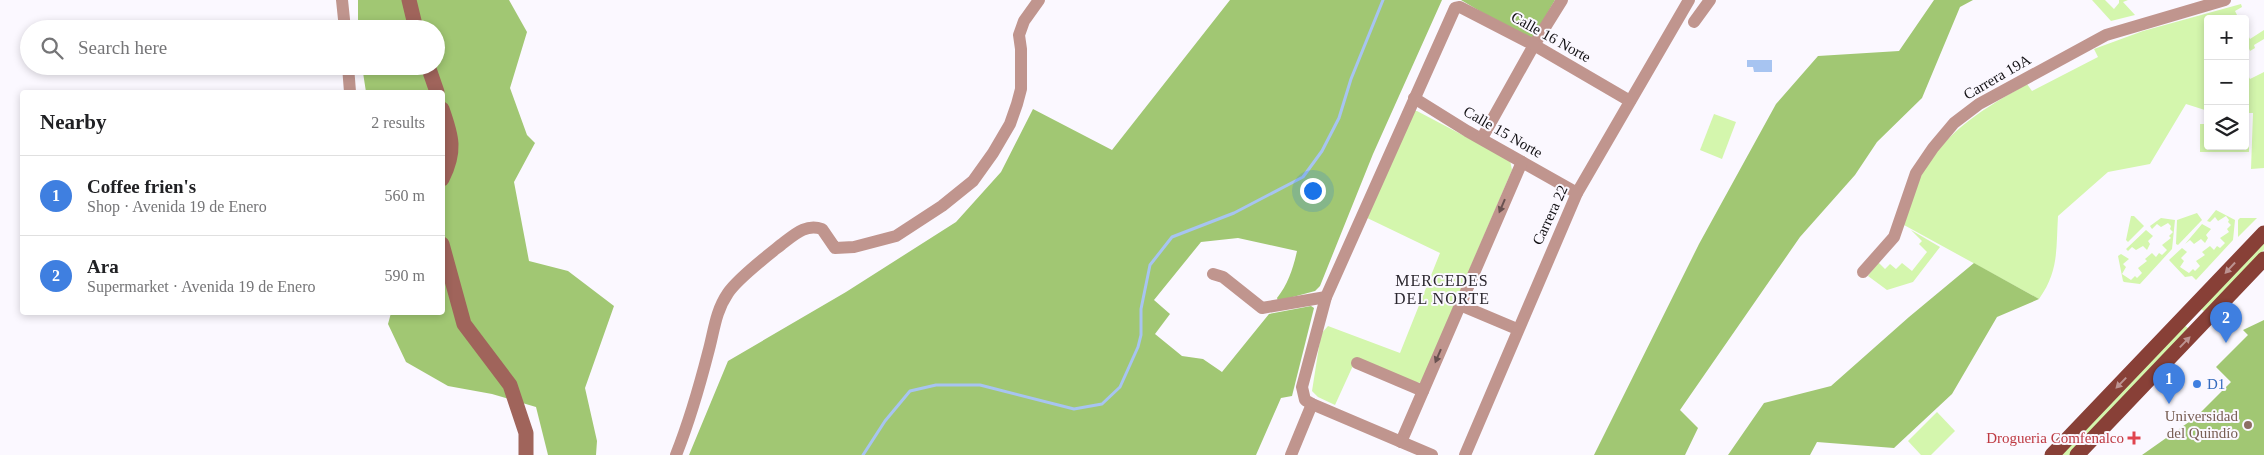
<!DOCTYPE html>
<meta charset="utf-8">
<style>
:root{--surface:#fff;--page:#f2f2f2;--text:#202124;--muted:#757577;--line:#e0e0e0;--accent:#9e53c5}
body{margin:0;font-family:Georgia,serif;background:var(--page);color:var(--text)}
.controls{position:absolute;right:15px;top:15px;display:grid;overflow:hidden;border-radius:5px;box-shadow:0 2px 8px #0003}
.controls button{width:45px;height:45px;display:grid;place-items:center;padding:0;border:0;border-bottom:1px solid var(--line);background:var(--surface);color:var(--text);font:25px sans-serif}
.you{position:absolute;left:1312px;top:190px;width:18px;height:18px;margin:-12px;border:4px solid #fff;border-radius:50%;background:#1a73e8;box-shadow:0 0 0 8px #1a73e833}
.badge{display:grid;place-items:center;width:32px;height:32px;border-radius:50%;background:var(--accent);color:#fff;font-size:16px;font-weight:700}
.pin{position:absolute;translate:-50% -41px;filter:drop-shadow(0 1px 2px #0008)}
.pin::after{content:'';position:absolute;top:26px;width:18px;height:15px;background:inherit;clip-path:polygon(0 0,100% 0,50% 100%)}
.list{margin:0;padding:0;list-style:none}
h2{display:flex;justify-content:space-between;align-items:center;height:65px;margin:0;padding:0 20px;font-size:21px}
h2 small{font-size:16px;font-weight:400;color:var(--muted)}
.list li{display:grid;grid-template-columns:32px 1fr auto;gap:15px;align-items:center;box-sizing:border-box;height:80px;padding:0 20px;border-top:1px solid var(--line)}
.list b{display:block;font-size:19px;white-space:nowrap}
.list p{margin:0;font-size:16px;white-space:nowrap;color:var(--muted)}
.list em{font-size:16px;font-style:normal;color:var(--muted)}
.icon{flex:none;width:28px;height:28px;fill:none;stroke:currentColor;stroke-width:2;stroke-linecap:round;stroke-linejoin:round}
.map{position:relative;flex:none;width:2264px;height:455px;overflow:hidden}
.search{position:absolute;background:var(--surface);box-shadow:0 2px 8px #0003;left:20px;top:20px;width:425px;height:55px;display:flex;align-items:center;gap:12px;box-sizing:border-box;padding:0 18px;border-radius:28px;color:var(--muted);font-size:19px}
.panel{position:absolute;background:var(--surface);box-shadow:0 2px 8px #0003;left:20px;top:90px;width:425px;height:225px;border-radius:5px}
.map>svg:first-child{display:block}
</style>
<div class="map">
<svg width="2264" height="455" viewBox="0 0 2264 455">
<rect width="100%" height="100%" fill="#fbf8ff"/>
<!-- green -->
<g fill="#d4f6ad">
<path d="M 2092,0 L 2105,0 L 2114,9 L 2119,3 L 2119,0 L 2128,0 L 2123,2 L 2135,15 L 2111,21 Z"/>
<path d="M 2241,4 L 2242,7 L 2235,11 L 2239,19 L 2208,19 L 2208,111 L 2186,104 L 2150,164 L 2108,172 L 2058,216 C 2056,249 2059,271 2039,299 L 1904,225 C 1910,208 1914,188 1922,173 C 1948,129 1985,108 2027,84 L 2032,91 L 2098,57 L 2094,49 L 2143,31 Z"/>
<path d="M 2245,30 L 2250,39 L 2264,30 L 2264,39 L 2254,45 L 2255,48 L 2250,51 L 2248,46 L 2245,47 Z"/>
<path d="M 2245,71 L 2250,79 L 2264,72 L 2264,168 L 2251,169 L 2253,113 L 2245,113 Z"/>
<path d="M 1403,111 L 1417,111 L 1510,160 L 1512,170 L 1421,383 L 1414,382 L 1356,359 L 1335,405 L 1318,397 L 1312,391 L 1321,334 L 1328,326 L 1400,353 L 1440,253 L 1361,215 Z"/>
<path d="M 1714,114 L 1736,122 L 1722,159 L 1700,150 Z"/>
<path d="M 2200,124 L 2208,124 L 2208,146 L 2245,146 L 2245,124 L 2249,124 L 2249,152 L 2200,152 Z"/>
<path d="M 2216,210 L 2235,220 L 2233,240 L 2196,280 L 2192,276 L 2185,277 L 2169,260 L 2182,248 L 2187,252 L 2181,258 L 2184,261 L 2180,267 L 2189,273 L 2193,269 L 2195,271 L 2200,266 L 2196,261 L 2205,255 L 2202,252 L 2210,246 L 2214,250 L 2217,246 L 2220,248 L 2225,243 L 2220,238 L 2229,232 L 2227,229 L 2231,225 L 2228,222 L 2229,220 L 2226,216 L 2218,221 L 2215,217 L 2210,222 L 2207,221 Z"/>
<path d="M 2197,213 L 2202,220 L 2178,245 L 2176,244 L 2177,220 Z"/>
<path d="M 2131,216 L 2134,216 L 2144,226 L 2128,242 L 2126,240 Z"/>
<path d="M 2161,218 L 2175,220 L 2172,249 L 2140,284 L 2124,282 L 2123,281 L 2118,256 L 2121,254 L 2129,259 L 2123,264 L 2126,267 L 2122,274 L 2131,280 L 2135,276 L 2137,278 L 2142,273 L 2138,268 L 2147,261 L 2145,259 L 2152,253 L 2156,257 L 2159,253 L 2162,255 L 2167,250 L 2162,245 L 2171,238 L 2169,236 L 2173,232 L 2170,229 L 2171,226 L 2168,223 L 2161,227 L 2157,224 L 2152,229 L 2150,226 Z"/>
<path d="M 2240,218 L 2257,218 L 2238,237 L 2238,220 Z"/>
<path d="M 2202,224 L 2211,229 L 2206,235 L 2208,238 L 2205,243 L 2201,239 L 2194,244 L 2190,240 L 2185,244 Z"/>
<path d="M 1911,230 L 1940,247 L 1913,282 L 1887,290 L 1868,276 L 1878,262 L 1885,269 L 1890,264 L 1896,269 L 1902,263 L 1912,271 L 1927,252 L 1919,244 L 1922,241 Z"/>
<path d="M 2146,230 L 2153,236 L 2148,241 L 2150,244 L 2147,250 L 2143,246 L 2136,250 L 2132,247 L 2128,251 L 2126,249 Z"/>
<path d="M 2264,241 L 2264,250 L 2205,312 L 2200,308 Z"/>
<path d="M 2183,324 L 2189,329 L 2070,455 L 2059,455 Z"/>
<path d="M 1937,412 L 1955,431 L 1931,455 L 1921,455 L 1908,441 Z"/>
</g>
<!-- forest -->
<g fill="#a1c773">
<path d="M 358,0 L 509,0 L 527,32 L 510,88 L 527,135 L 535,143 L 514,182 L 529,261 L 568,271 L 614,306 L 585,388 L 597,441 L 596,455 L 548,455 L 536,407 L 492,394 L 448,386 L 406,362 L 388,324 L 391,313 L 442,312 L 442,92 L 366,92 L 362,66 L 436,66 L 436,29 L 358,29 Z"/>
<path d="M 1230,0 L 1442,0 L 1373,154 L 1320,286 L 1315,291 L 1278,301 L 1277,298 C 1288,284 1293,269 1297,251 L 1238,238 L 1201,242 L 1154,300 L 1170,314 L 1155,334 L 1182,356 L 1203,359 L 1222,372 L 1269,314 L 1311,306 L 1314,308 L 1292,396 L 1281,398 L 1256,455 L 689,455 L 728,361 L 846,292 L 956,222 L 1001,172 L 1033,109 L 1112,150 Z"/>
<path d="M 1461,0 L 1555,0 L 1533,38 L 1527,39 Z"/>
<path d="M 1934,0 L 1973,0 L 1960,7 L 1922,98 L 1877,142 L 1855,175 L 1800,237 L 1680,410 L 1698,428 L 1685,455 L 1594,455 L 1699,244 L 1776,104 L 1818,56 L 1899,51 Z"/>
<path d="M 1974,263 L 2039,299 L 1997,317 L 1952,394 L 1894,448 L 1817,442 L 1810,455 L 1728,455 L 1764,403 L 1831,386 L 1909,317 Z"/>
<path d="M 2264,320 L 2264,455 L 2142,455 L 2196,417 L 2231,382 L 2216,367 L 2248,335 L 2243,330 Z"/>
</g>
<!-- water -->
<path fill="#a7c4f1" d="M 1747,60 L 1772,60 L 1772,72 L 1754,72 L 1753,67 L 1747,67 Z"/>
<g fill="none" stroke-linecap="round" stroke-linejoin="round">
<!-- stream -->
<path stroke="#a7c4f1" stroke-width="3" d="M 863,455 L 885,421 L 910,391 L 936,385 L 980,385 L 1074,409 L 1102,404 L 1120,387 L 1138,347 L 1141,335 L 1141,309 L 1150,265 L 1172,237 L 1234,213 L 1303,177 L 1322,151 L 1339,118 L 1351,79 L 1383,0"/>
<!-- street -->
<g stroke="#c0958e" stroke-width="12">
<path d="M 342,0 L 345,29"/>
<path d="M 1694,22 L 1710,0"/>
<path d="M 348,66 L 350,92"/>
<path d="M 1414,98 L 1467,131 L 1577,193"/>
<path d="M 1482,138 L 1534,45 L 1562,0"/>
<path d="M 1863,272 L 1894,237 L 1916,173 L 1933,148 L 1954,123 L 1979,104 L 2106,35 L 2225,0"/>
<path d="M 1213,274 L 1223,277 L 1262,308 L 1326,297"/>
<path d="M 1460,305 L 1517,329"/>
<path d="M 1357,363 L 1423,391"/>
<path d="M 1401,442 L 1522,162"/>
<path d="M 676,455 C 689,422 699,388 708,353 C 714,332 715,312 728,293 C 738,278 767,256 782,244 C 794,235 806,223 822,229 L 835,248 L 854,247 L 896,236 L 942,206 L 973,181 L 993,153 L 1010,124 L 1017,104 L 1021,89 L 1021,49 L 1019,35 L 1024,21 L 1039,0"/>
<path d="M 1291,455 L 1312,404"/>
<path d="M 1432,455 L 1312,404 L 1305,400 L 1302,387 L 1326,297 L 1455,8 L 1460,7 L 1534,45 L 1630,101"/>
<path d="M 1465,455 L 1577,193 L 1689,0"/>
</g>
<!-- secondary -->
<g stroke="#a0645b" stroke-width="15">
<path d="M 409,0 L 416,29"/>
<path d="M 428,66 L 437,92"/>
<path d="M 442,109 C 452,137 456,151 442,179"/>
<path d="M 442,244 L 464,324 L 510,385 L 526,433 L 526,455"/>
</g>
<!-- primary -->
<g stroke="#884037" stroke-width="15">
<path d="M 2052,455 L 2264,233"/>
<path d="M 2077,455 L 2264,259"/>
</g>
</g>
<!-- one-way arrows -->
<defs><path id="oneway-solid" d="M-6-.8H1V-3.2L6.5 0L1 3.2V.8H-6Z" transform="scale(1.25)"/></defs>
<g fill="#695251">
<use href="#oneway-solid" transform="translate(1502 206) rotate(113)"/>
<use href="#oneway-solid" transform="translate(1438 356) rotate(113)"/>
</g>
<g fill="#bc9391">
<use href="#oneway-solid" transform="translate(2230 268) rotate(133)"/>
<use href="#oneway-solid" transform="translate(2185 342) rotate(-46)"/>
<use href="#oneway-solid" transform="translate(2121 383) rotate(134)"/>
</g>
<!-- markers -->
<circle fill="#3f7fe0" stroke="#fbf8ff" stroke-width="2" cx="2197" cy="384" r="5"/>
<circle fill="#8d6e63" stroke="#fbf8ff" stroke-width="2" cx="2248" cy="425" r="5"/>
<path fill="#e0444e" stroke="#fbf8ff" stroke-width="2" d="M2131.5 430.5h5v5h5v5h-5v5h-5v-5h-5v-5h5z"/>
<g text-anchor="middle" stroke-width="4" stroke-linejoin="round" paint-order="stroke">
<!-- street labels -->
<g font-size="15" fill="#121014" stroke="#fbf8ff">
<text transform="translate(1551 37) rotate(29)" y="5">Calle 16 Norte</text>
<text transform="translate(1997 77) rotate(-30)" y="5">Carrera 19A</text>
<text transform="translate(1503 132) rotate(30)" y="5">Calle 15 Norte</text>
<text transform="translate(1550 215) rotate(-65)" y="5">Carrera 22</text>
</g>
<!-- shop labels -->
<g font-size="15" fill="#366cbe" stroke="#fbf8ff" text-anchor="start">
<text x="2207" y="389">D1</text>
</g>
<!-- education labels -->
<g font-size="15" fill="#785e54" stroke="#fbf8ff" text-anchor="end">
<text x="2238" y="421">Universidad<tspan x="2238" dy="17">del Quindío</tspan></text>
</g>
<!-- health labels -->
<g font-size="15" fill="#be3a42" stroke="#fbf8ff" text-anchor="end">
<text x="2124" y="443">Drogueria Comfenalco</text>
</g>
<!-- neighbourhood labels -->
<g font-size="16" letter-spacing="1" fill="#2b272f" stroke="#fbf8ff">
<text x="1442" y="286">MERCEDES<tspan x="1442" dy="18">DEL NORTE</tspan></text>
</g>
</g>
</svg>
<div class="controls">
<button>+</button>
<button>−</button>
<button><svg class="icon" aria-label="layers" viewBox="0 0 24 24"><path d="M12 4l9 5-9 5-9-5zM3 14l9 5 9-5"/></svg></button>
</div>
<div class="you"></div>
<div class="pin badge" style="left:2169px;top:404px;background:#3f7fe0">1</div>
<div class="pin badge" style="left:2226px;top:343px;background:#3f7fe0">2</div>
<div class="search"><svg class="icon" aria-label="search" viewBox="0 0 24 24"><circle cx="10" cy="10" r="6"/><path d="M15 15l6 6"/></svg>Search here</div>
<section class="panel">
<h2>Nearby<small>2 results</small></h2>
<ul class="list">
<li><span class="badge" style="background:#3f7fe0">1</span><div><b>Coffee frien's</b><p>Shop · Avenida 19 de Enero</p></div><em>560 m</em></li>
<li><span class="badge" style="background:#3f7fe0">2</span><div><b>Ara</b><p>Supermarket · Avenida 19 de Enero</p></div><em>590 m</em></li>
</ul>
</section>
</div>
